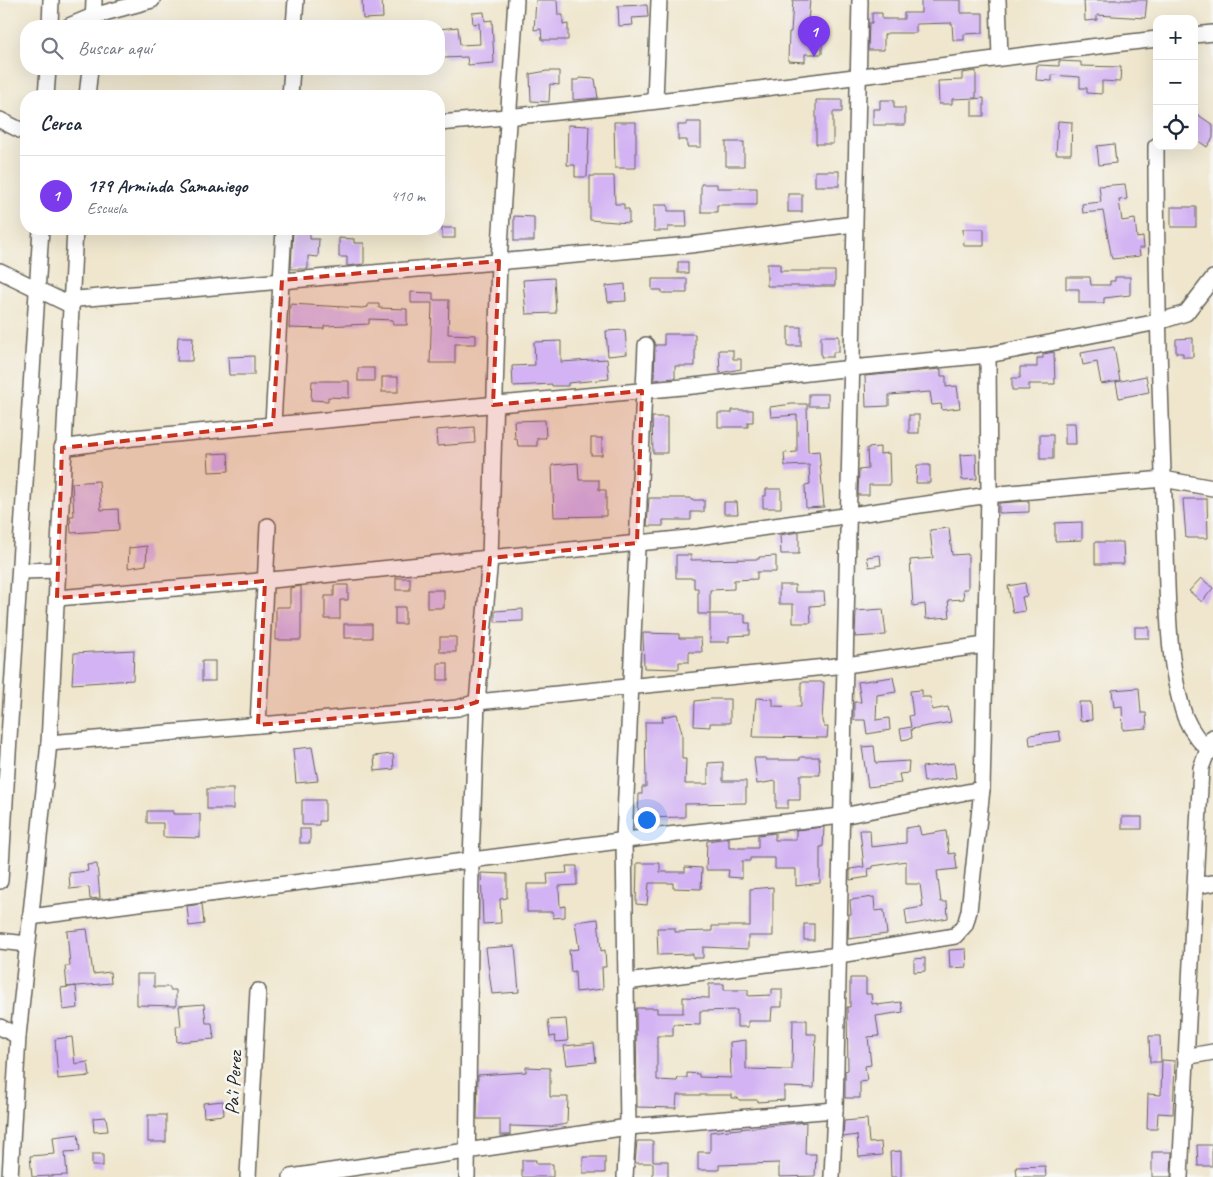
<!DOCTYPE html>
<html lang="es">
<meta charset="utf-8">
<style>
:root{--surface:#fff;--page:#f2f2f3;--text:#1f2937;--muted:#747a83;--line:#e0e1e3;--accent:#7c3aed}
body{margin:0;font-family:Caveat,sans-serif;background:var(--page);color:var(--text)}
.controls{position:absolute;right:15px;top:15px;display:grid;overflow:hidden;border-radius:10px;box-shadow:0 5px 20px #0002}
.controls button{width:45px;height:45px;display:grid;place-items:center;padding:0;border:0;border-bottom:1px solid var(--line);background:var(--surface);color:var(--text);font:25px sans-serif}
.you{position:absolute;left:646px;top:819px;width:18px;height:18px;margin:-12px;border:4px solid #fff;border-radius:50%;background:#1a73e8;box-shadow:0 0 0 8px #1a73e833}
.badge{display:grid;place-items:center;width:32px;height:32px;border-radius:50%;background:var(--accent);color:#fff;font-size:16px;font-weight:700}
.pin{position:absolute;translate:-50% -41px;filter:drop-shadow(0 1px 2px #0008)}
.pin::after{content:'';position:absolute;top:26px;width:18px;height:15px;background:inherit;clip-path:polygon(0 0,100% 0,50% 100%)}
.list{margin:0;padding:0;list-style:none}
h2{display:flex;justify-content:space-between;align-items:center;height:65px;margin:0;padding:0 20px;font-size:21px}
h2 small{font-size:16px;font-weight:400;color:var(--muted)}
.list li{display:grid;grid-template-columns:32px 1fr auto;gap:15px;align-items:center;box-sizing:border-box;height:80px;padding:0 20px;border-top:1px solid var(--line)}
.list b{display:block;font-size:19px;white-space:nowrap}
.list p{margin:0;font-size:16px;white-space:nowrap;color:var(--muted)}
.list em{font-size:16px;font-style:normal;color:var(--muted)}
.icon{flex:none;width:28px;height:28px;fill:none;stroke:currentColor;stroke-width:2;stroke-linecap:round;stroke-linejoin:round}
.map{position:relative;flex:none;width:1213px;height:1177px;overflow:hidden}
.search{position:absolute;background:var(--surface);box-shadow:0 5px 20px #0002;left:20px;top:20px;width:425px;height:55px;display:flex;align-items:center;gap:12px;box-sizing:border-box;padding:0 18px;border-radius:20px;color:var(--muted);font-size:19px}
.panel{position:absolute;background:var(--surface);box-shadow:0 5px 20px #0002;left:20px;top:90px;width:425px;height:145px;border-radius:20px}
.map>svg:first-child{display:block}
</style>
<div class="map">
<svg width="1213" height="1177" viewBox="0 0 1213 1177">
<rect width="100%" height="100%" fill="#f6f6f2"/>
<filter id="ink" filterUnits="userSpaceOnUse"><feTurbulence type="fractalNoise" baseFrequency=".02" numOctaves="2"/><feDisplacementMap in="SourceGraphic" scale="10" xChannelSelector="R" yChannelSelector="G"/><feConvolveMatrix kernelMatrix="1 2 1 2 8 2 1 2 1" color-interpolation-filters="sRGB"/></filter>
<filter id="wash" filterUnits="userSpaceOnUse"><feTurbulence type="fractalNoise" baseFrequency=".0096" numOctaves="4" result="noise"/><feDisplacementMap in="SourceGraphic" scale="20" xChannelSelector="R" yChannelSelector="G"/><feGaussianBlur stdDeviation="1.12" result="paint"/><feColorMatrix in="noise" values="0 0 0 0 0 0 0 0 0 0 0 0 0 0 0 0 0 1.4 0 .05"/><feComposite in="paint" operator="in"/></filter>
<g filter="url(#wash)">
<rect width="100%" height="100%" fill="#efe6cd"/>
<g id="blocks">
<!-- building -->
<g fill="#d3b3f3">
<path d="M 362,0 L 382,0 L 383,18 L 363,19 Z"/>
<path d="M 536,0 L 557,0 L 558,15 L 563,15 L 563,25 L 568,24 L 568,40 L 542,40 L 541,29 L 534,30 Z"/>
<path d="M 793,0 L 810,0 L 807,32 L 822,33 L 822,54 L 805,54 L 805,62 L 788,61 L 789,32 L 791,32 Z"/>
<path d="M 921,0 L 961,0 L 961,13 L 983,13 L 983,33 L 964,34 L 964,40 L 953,40 L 952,23 L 916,24 L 916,33 L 888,33 L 884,35 L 884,50 L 868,50 L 869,23 L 872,23 L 872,13 L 882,13 L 882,19 L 904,19 L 904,13 L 921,13 Z"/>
<path d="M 1084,0 L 1147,0 L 1145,18 L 1097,15 L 1097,20 L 1085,21 Z"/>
<path d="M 647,5 L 648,17 L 632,18 L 633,25 L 619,26 L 618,6 Z"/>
<path d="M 484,12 L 485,21 L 492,20 L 494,63 L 468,65 L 467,57 L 443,58 L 442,48 L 439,49 L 439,29 L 458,27 L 460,45 L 480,44 L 479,23 L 473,24 L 472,13 Z"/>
<path d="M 1059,61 L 1081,62 L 1081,66 L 1121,67 L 1120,82 L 1102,81 L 1102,94 L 1087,93 L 1087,88 L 1080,88 L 1080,77 L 1052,75 L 1052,81 L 1036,80 L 1037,65 L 1059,66 Z"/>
<path d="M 547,71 L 559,71 L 559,85 L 550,84 L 549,102 L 531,101 L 530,74 Z"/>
<path d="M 976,71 L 976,98 L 952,99 L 952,104 L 939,104 L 938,81 L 962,80 L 962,73 Z"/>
<path d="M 579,78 L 595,79 L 598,98 L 573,100 L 573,80 L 579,80 Z"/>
<path d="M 984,98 L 984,116 L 972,116 L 972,99 Z"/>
<path d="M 816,100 L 842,100 L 842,112 L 833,112 L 833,144 L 816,144 Z"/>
<path d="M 880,100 L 894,100 L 894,108 L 905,108 L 905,125 L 873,125 L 873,109 L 880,109 Z"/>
<path d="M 1194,112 L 1213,125 L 1213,138 L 1207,147 L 1194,138 Z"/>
<path d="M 1058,121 L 1072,122 L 1071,154 L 1056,154 Z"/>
<path d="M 614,122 L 636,122 L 636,168 L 615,168 Z"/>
<path d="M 687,122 L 701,122 L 701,147 L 687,147 L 687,140 L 678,140 L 678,125 L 687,125 Z"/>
<path d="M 568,125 L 589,126 L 587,177 L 575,177 L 575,165 L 567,165 Z"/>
<rect x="726" y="142" width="18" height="24"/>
<path d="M 1114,144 L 1116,163 L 1099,165 L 1097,146 Z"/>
<rect x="815" y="171" width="24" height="15"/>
<path d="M 590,176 L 614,176 L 615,204 L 624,204 L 624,209 L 629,209 L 629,223 L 590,220 Z"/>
<path d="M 701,184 L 717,184 L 717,188 L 757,188 L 757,205 L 717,205 L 717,212 L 701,212 Z"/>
<path d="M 1125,184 L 1127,199 L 1119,200 L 1122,221 L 1135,219 L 1137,238 L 1143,237 L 1144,248 L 1139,248 L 1140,256 L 1112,259 L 1103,211 L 1083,213 L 1082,204 L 1101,202 L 1099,186 Z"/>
<rect x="788" y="194" width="14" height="18"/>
<path d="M 654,205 L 668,205 L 668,211 L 686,211 L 687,227 L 668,227 L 668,231 L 654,231 Z"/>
<rect x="1171" y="207" width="25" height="20"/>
<path d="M 514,216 L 534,217 L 534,241 L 514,241 Z"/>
<rect x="442" y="228" width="13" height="10"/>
<path d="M 293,229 L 310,229 L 310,239 L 319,239 L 318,257 L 308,256 L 308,269 L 291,269 Z"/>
<path d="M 963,229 L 984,229 L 984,246 L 964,246 Z"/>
<path d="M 339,238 L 354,239 L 354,243 L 364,243 L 364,264 L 347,266 L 347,257 L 339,257 Z"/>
<rect x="678" y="262" width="10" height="11"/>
<path d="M 767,264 L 780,264 L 780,271 L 835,271 L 835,286 L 767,286 Z"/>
<path d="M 1066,277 L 1090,277 L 1091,285 L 1110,285 L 1110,281 L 1115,281 L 1115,277 L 1130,277 L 1130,295 L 1104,298 L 1104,303 L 1079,303 L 1079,289 L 1066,289 Z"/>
<path d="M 554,278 L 556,313 L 526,314 L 523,280 Z"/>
<path d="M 652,279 L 687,279 L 687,293 L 662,293 L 662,290 L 652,290 Z"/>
<path d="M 625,284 L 626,301 L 608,302 L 606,286 Z"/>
<path d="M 411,292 L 433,293 L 433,300 L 449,300 L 448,334 L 476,335 L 476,344 L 455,344 L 455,363 L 430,363 L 432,303 L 411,303 Z"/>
<path d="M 290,304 L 362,308 L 368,307 L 368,304 L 379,304 L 379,308 L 407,309 L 407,325 L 393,325 L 393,320 L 369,319 L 369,324 L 324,326 L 324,329 L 289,328 Z"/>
<rect x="788" y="327" width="13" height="19"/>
<path d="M 625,330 L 627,354 L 608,356 L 606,331 Z"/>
<path d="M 664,334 L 695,334 L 695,366 L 675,366 L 675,378 L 654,380 L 655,345 L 664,345 Z"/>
<path d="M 821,336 L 839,336 L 839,352 L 833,352 L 833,357 L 821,357 Z"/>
<path d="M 178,337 L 193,337 L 192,361 L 177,361 Z"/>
<path d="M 1193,338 L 1193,357 L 1183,357 L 1183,353 L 1176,353 L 1176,339 Z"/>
<path d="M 561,341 L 561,362 L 607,359 L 609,379 L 568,383 L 568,386 L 552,386 L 552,384 L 513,386 L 512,366 L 535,365 L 534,342 Z"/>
<path d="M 1114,347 L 1120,381 L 1101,384 L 1097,362 L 1083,365 L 1081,353 Z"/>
<path d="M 719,350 L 733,350 L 733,359 L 741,359 L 741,369 L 720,373 Z"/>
<path d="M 1054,352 L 1055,384 L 1029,384 L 1029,390 L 1012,390 L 1012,378 L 1020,378 L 1020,367 L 1037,367 L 1037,358 L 1043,358 L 1043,354 Z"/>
<path d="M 254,356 L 254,375 L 229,375 L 228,357 Z"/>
<rect x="358" y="368" width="16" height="13"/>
<path d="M 941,369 L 941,376 L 946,376 L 946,387 L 957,386 L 960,408 L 942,410 L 941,404 L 932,405 L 930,392 L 889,395 L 889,406 L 866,407 L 865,376 Z"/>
<path d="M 1146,376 L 1149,392 L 1119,398 L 1116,382 Z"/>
<rect x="382" y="377" width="16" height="15"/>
<path d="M 312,381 L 349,381 L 349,398 L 328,397 L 328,401 L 311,400 Z"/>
<rect x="809" y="394" width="19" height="12"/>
<path d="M 792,404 L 807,404 L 808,452 L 819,451 L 824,507 L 806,508 L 805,485 L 810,484 L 809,465 L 785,466 L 784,453 L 797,452 L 797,415 L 771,417 L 770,407 Z"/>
<path d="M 732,410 L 753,410 L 753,422 L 748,422 L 748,427 L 718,427 L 718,413 L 732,413 Z"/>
<rect x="909" y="415" width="10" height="18"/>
<path d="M 652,417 L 667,417 L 667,453 L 653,453 Z"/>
<path d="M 545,420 L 546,438 L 537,438 L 537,446 L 518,446 L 517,439 L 515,439 L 514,421 Z"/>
<path d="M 1065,423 L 1075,423 L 1076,444 L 1065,444 Z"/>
<path d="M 474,427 L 475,443 L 437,446 L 436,430 Z"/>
<rect x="1040" y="435" width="13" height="24"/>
<rect x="591" y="438" width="11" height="17"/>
<path d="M 880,447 L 880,454 L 889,453 L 890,485 L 869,485 L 869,495 L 858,495 L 859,470 L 868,469 L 867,448 Z"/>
<path d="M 228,453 L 229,471 L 209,472 L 208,454 Z"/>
<path d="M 976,454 L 977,479 L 962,480 L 960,455 Z"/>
<path d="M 578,463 L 579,480 L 599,480 L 599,490 L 606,490 L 606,516 L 554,517 L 552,465 Z"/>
<path d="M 917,465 L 930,465 L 930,483 L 916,483 Z"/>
<path d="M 99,481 L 101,510 L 118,509 L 119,530 L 71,533 L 70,516 L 74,516 L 72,483 Z"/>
<path d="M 766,489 L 781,489 L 781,508 L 763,508 L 763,496 L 766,496 Z"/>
<path d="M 649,498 L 691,498 L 691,500 L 704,500 L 704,512 L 691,512 L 691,520 L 663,520 L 663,526 L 647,526 Z"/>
<path d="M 1183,499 L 1207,499 L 1208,538 L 1186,538 Z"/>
<path d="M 1029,501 L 1029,512 L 999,513 L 999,503 Z"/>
<path d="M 724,502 L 737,502 L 738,514 L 724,514 Z"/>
<path d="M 1082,522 L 1082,540 L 1055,541 L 1055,523 Z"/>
<path d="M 949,528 L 952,555 L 968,554 L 968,589 L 963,589 L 964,599 L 948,600 L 950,617 L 926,619 L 925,604 L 913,606 L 910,560 L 933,558 L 930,530 Z"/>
<path d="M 799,532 L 799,554 L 781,554 L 780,535 Z"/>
<path d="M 1095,542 L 1123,542 L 1124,564 L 1095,564 Z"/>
<path d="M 147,546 L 146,565 L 128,568 L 129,548 Z"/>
<path d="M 676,555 L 691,555 L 691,560 L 759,559 L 759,557 L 776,556 L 776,572 L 757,572 L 757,579 L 734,580 L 734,589 L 710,590 L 710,614 L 698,614 L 698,588 L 694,588 L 694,578 L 676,578 Z"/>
<path d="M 880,555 L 881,565 L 869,567 L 867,557 Z"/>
<rect x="396" y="578" width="14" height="12"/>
<path d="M 1201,578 L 1213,588 L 1202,602 L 1189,591 Z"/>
<path d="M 1025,583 L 1027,596 L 1022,597 L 1025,611 L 1013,613 L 1008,586 Z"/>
<path d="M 334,585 L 348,585 L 348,600 L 340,600 L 340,619 L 325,619 L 325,596 L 334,596 Z"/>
<path d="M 779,585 L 795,585 L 795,592 L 824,592 L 825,605 L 810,606 L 811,623 L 793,623 L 793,604 L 779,604 Z"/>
<path d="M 301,586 L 301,640 L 276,640 L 276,607 L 290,607 L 290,588 Z"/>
<rect x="427" y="590" width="17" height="18"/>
<rect x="395" y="607" width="10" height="17"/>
<path d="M 523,609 L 523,621 L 495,622 L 495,611 Z"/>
<path d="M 883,609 L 886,635 L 855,637 L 856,611 Z"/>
<path d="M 710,614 L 745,614 L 745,623 L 750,623 L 750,635 L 729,636 L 729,642 L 710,642 Z"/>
<rect x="344" y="624" width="28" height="14"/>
<rect x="1135" y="627" width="14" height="11"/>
<path d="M 643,633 L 679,634 L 679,638 L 701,638 L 702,652 L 689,652 L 689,662 L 679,662 L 679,669 L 644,668 Z"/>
<rect x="440" y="637" width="16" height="15"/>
<path d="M 134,650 L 133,680 L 72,684 L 74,653 Z"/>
<rect x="202" y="661" width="13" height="20"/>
<rect x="438" y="663" width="10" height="17"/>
<path d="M 893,677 L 896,692 L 877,695 L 876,720 L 889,718 L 890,730 L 867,734 L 865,720 L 854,720 L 854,702 L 861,702 L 858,682 Z"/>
<path d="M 801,682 L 824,682 L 822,721 L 824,727 L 828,727 L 827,738 L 753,737 L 756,698 L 773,699 L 773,706 L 801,707 Z"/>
<path d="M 1139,688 L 1141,713 L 1146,713 L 1147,728 L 1123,730 L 1122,706 L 1114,707 L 1112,690 Z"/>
<path d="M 922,690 L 922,697 L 930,697 L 932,710 L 948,707 L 951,722 L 911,729 L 912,738 L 902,740 L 900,729 L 911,727 L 909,716 L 913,715 L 910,691 Z"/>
<path d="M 711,699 L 730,699 L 730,723 L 710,723 L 710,727 L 694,726 L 695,701 Z"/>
<path d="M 1079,702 L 1091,702 L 1092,720 L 1080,721 Z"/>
<path d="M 677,714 L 682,733 L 682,759 L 686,759 L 685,784 L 708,784 L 708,763 L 723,762 L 723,781 L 746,781 L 746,803 L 685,804 L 685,817 L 638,818 L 639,794 L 642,794 L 642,787 L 646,787 L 645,722 L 663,722 L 662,717 Z"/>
<path d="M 1059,731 L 1061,741 L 1030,745 L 1029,735 Z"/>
<path d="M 874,746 L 876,763 L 909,761 L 908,773 L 899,774 L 901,783 L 868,787 L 862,747 Z"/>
<path d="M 312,747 L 318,781 L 296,783 L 293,749 Z"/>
<path d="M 393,754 L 394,769 L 375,771 L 374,756 Z"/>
<path d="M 800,757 L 819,757 L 820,775 L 800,775 L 800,800 L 788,800 L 788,808 L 776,808 L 776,781 L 757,784 L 754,758 L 766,758 L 766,760 L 800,760 Z"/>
<path d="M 954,763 L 956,778 L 924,782 L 922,767 Z"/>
<rect x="207" y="789" width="26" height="20"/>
<path d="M 302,800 L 325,800 L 325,821 L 319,821 L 319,825 L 302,825 Z"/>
<path d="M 147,811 L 173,811 L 173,814 L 200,814 L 200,838 L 163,837 L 163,823 L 147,823 Z"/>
<rect x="1122" y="817" width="20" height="12"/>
<path d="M 919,826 L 921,835 L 946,831 L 949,854 L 955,853 L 957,869 L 937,871 L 941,902 L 947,902 L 948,918 L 907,925 L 905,910 L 923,907 L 920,884 L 906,884 L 906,861 L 873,866 L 873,868 L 868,869 L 869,877 L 850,880 L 850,869 L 864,867 L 860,830 L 870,830 L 871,847 L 906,843 L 906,828 Z"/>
<path d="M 824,827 L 823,847 L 820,847 L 820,883 L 796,886 L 796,869 L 775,869 L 775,858 L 750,858 L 750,861 L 742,861 L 742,878 L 728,877 L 729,870 L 706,870 L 707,841 L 729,838 L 729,848 L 758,848 L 758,835 L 775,833 L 775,840 L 796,840 L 796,830 Z"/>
<rect x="300" y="829" width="10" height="14"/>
<path d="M 637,863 L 660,863 L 660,872 L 685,872 L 685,867 L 702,868 L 701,889 L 673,888 L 673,883 L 649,883 L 647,905 L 636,904 Z"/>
<path d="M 97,864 L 100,898 L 90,899 L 89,887 L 70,889 L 69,873 L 88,871 L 87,865 Z"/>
<path d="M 566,866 L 577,866 L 577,885 L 559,886 L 560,907 L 565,906 L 565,917 L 553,918 L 553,912 L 527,912 L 527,884 L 548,884 L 547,874 L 567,873 Z"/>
<path d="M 481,873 L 507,874 L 507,898 L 500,899 L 501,923 L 483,924 Z"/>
<path d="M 773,887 L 773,936 L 748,936 L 748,949 L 703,947 L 703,958 L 693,958 L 693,954 L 658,955 L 657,928 L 675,928 L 675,932 L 712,931 L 712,926 L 750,926 L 750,889 Z"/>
<path d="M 874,897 L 875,911 L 884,910 L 887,934 L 848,939 L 849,914 L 851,914 L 850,900 Z"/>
<path d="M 202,904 L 204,924 L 189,926 L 187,906 Z"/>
<path d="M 598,919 L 601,951 L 605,950 L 606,967 L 602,967 L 603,989 L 576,992 L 575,971 L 571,972 L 569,950 L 579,949 L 575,922 Z"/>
<rect x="804" y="924" width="10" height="16"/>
<path d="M 87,929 L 93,974 L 110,972 L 111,983 L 67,987 L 65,966 L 70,966 L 67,931 Z"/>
<path d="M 515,946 L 519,992 L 492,994 L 486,948 Z"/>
<path d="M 966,949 L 967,967 L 950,968 L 949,950 Z"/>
<path d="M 925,958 L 925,971 L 914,972 L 914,959 Z"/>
<path d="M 137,974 L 154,974 L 154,987 L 170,987 L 170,990 L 176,990 L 176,1006 L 137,1005 Z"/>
<path d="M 850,978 L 866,978 L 866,994 L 871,994 L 872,1004 L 877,1003 L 877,1005 L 901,1002 L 903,1012 L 876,1016 L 879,1036 L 868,1037 L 871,1065 L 865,1066 L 867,1081 L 860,1082 L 860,1098 L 845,1098 L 845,1071 L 848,1070 L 847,1007 L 850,1007 Z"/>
<path d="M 709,984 L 724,984 L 724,990 L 748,990 L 748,996 L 772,995 L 772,989 L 782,989 L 782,1007 L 772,1007 L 771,1021 L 748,1021 L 748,1027 L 737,1027 L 737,1010 L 700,1011 L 700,1025 L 673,1024 L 673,1036 L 657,1036 L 657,1080 L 677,1081 L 678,1078 L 687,1078 L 687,1073 L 699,1074 L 699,1077 L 731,1078 L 730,1042 L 746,1040 L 746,1069 L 792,1070 L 793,1020 L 807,1020 L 807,1034 L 816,1034 L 814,1088 L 784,1087 L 784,1100 L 758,1102 L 758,1100 L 739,1100 L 738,1098 L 732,1098 L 732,1095 L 677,1095 L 676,1108 L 637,1107 L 636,1008 L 657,1008 L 657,1013 L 683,1013 L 683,997 L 709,998 Z"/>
<path d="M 76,986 L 78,1008 L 63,1010 L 61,988 Z"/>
<path d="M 204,1004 L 206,1023 L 212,1023 L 214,1039 L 177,1042 L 176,1026 L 181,1026 L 179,1006 Z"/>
<path d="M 566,1019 L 568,1041 L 556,1042 L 555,1036 L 550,1037 L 548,1020 Z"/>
<path d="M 1149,1036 L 1160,1036 L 1161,1062 L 1150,1062 Z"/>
<path d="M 72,1037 L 75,1064 L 88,1062 L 90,1076 L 58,1079 L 55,1039 Z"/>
<path d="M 594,1043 L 596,1062 L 567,1065 L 564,1046 Z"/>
<path d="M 1162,1060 L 1175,1061 L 1173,1114 L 1158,1113 L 1157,1129 L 1147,1129 L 1148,1094 L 1161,1095 Z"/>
<path d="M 526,1067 L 550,1068 L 550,1097 L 568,1097 L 567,1124 L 549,1127 L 510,1126 L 510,1135 L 500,1135 L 500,1119 L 477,1119 L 478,1075 L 526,1072 Z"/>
<path d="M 223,1101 L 224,1115 L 204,1117 L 203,1103 Z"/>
<rect x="148" y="1115" width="18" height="27"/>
<path d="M 106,1117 L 108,1131 L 94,1132 L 93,1118 Z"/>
<path d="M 867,1119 L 869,1143 L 881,1142 L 882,1155 L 859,1157 L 857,1135 L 843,1137 L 844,1121 Z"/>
<path d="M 806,1122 L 805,1154 L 816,1154 L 815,1176 L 779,1177 L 779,1163 L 719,1165 L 719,1170 L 698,1170 L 698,1152 L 710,1152 L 710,1132 Z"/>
<path d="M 78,1134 L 80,1151 L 65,1152 L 67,1175 L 32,1177 L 30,1156 L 55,1154 L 53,1137 Z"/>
<path d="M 637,1141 L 653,1141 L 653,1161 L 668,1161 L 668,1177 L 653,1177 L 653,1163 L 635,1163 Z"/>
<path d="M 1197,1145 L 1212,1145 L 1212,1166 L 1198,1166 Z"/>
<path d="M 901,1151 L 901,1177 L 891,1177 L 890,1152 Z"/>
<path d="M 1152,1152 L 1172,1152 L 1171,1177 L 1152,1177 Z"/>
<rect x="92" y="1154" width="11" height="12"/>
<rect x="583" y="1157" width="22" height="16"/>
<path d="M 522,1160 L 536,1160 L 536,1164 L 553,1164 L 553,1177 L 522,1177 Z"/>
<path d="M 1045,1166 L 1046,1177 L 1017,1177 L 1016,1167 Z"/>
</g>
</g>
</g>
<g filter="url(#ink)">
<use href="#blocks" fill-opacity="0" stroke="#66635a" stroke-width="1"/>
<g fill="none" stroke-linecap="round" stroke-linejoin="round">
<!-- street casing -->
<g stroke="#66635a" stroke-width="18">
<g id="street">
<path d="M 998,0 L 1000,57"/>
<path d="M 93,25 L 94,0"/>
<path d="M 50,26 L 51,0"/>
<path d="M 69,26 L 93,16 L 152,0"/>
<path d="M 294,26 L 296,0"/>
<path d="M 1194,35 L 1213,33"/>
<path d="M 46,96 L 48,69"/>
<path d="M 87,96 L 90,69"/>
<path d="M 290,96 L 292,69"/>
<path d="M 655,100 L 659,0"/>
<path d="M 0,120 L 26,133"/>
<path d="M 439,123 C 679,103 917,67 1157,39"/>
<path d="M 1156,146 C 1156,273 1160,399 1165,525 C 1168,586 1165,659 1185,717 C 1190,729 1201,746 1213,751"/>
<path d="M 0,271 L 70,305 L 77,299 L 690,245 L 854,224"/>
<path d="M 273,424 L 284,229"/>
<path d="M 62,448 L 132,438 L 693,386 L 852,368 L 988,355 L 1158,322 L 1186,313 L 1213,278"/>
<path d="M 20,571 L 58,570"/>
<path d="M 57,598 L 282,579 L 698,537 L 989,495 L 1163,479 L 1213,488"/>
<path d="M 258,725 L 268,526"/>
<path d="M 49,743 L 458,708 L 477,702 L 490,558 L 499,261 L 516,0"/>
<path d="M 0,881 L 41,229"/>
<path d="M 1195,886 L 1213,883"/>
<path d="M 30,917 L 650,837 L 842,816 L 982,789"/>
<path d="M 0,941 L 27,944"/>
<path d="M 626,982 L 839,955 L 955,936 L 965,925 L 969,911 L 982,789 L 989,495 L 988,355"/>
<path d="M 0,1027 L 18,1036"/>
<path d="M 1185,1057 L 1213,1052"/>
<path d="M 10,1177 L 18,1036 L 49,743 L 75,229"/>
<path d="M 248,1177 L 258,991"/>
<path d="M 291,1177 L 628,1127 L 835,1110"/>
<path d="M 467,1177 L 471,860 L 477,702 L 846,665 L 985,645"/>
<path d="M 625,1177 L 628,1127 L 624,840 L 646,345"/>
<path d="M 832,1177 L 835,1110 L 860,0"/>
<path d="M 1180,1177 L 1201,768 L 1213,737"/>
</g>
</g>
<!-- street -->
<use href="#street" stroke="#fff" stroke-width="15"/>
</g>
</g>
<!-- marked area -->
<path fill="#c8321e" fill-opacity="0.2" stroke="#c8321e" stroke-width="4" stroke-dasharray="10 6" stroke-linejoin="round" d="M 499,261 L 493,405 L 642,391 L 637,543 L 490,558 L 477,702 L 458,708 L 258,725 L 265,581 L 57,598 L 62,448 L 273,424 L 282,280 Z"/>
<g text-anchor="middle" stroke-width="5" stroke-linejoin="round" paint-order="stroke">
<!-- street labels -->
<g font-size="20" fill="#1c1c1c" stroke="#f6f6f2">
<text transform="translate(233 1083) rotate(-87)" y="7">Pa'i Perez</text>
</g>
</g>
</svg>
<div class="controls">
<button>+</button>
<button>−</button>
<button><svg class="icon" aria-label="locate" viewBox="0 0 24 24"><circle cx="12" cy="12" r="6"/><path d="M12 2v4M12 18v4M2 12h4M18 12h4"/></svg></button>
</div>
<div class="you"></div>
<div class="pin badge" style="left:814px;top:57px">1</div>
<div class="search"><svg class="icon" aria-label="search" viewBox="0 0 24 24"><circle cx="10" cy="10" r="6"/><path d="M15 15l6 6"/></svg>Buscar aquí</div>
<section class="panel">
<h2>Cerca<small></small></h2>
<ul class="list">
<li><span class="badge">1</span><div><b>179 Arminda Samaniego</b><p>Escuela</p></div><em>410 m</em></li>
</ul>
</section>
</div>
